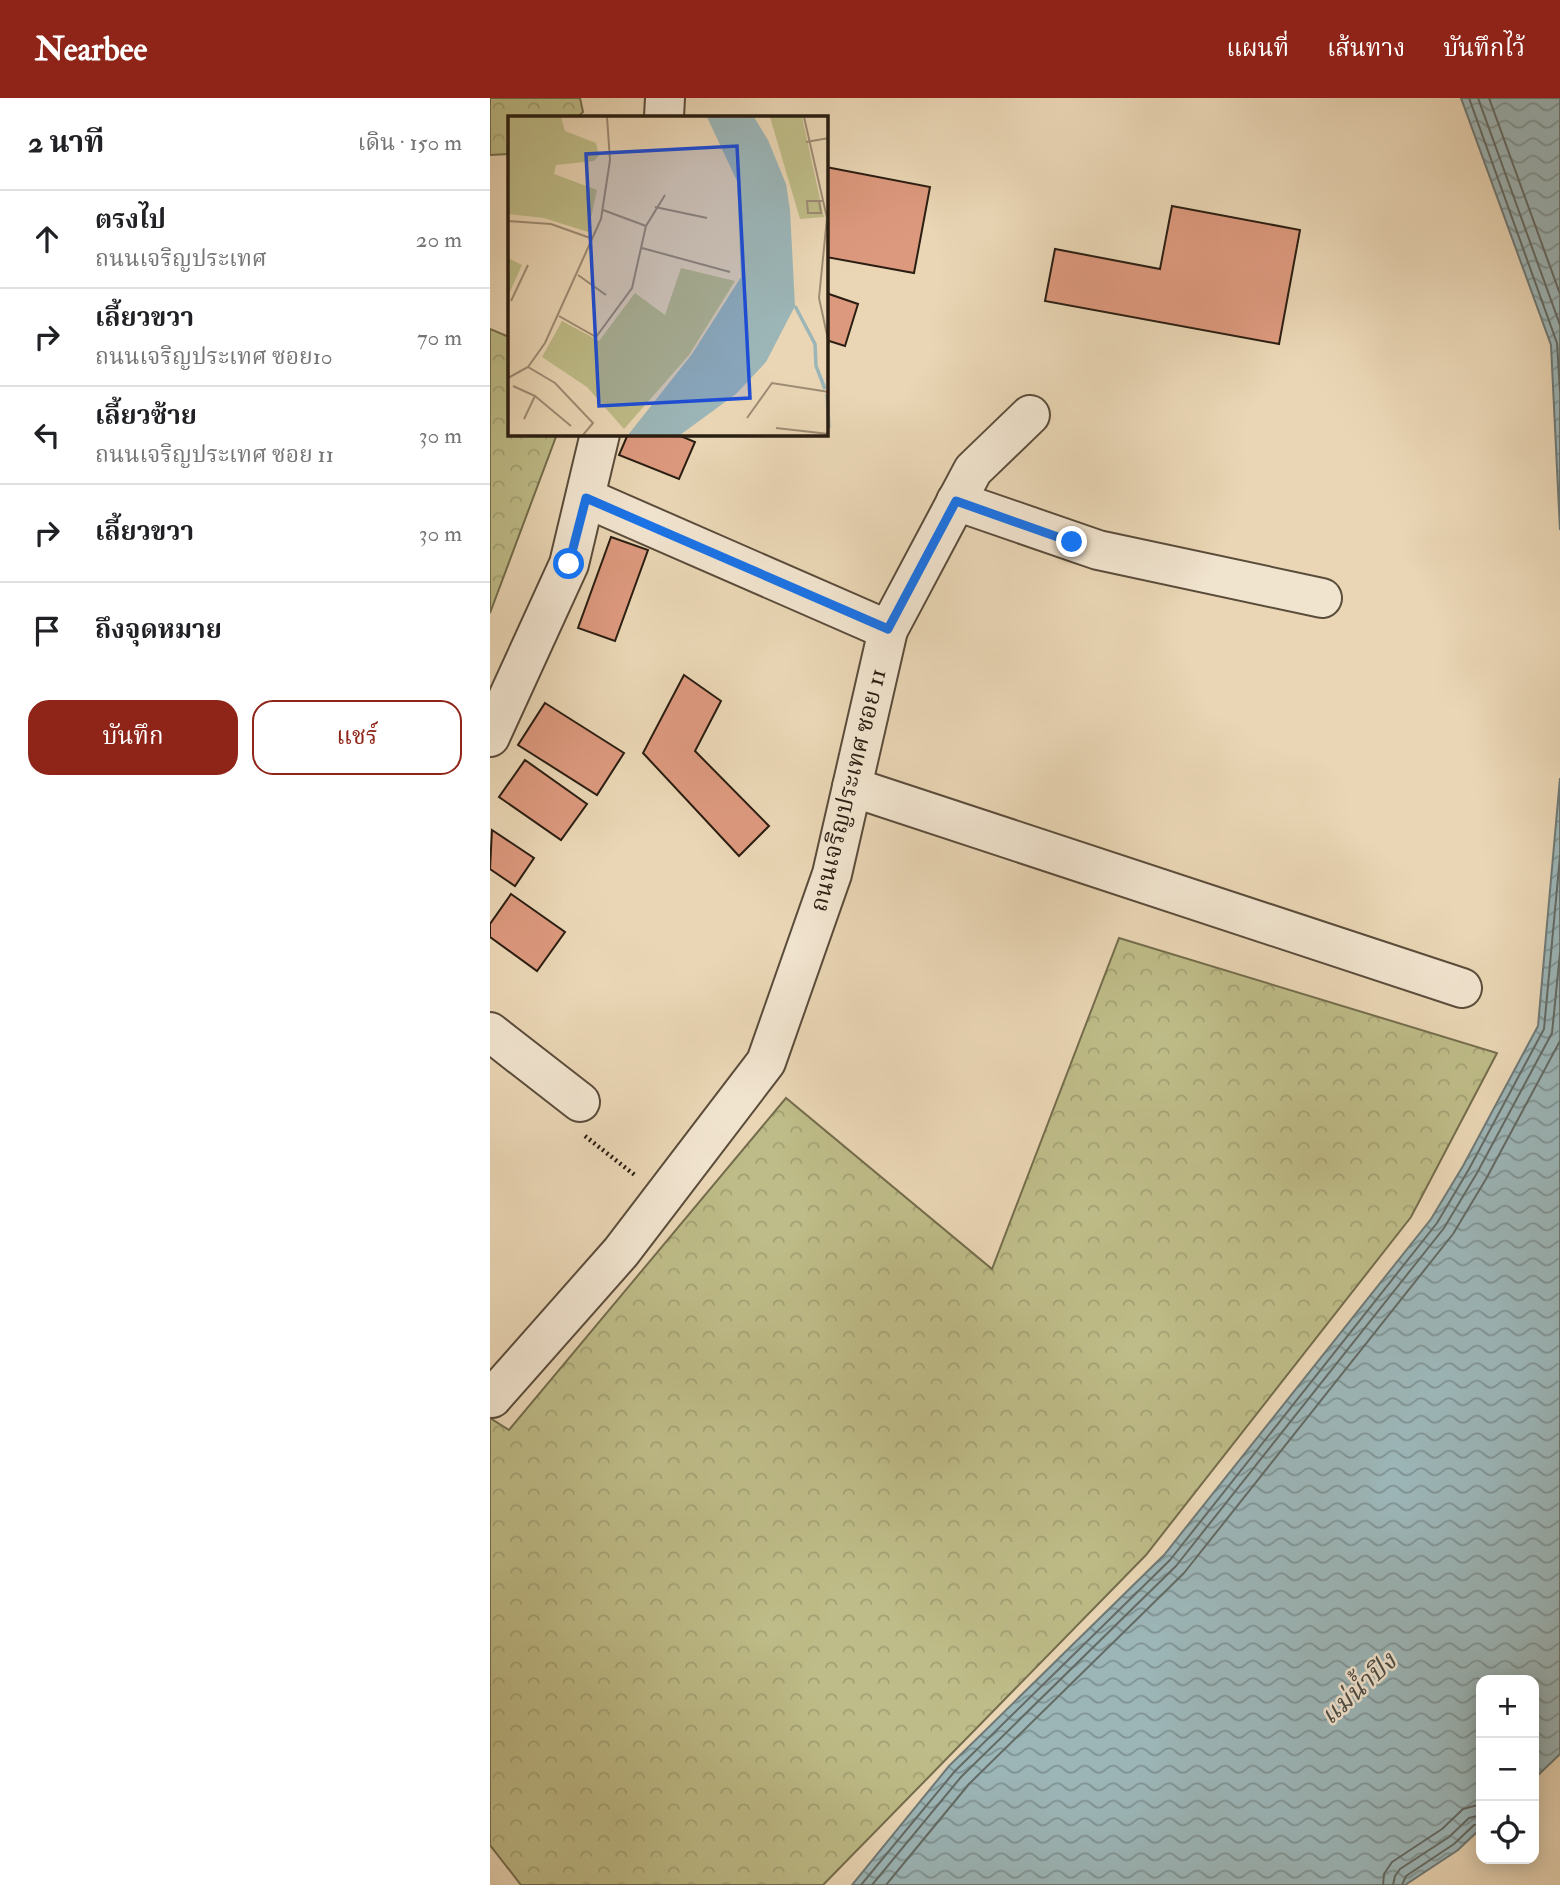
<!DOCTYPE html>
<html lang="th">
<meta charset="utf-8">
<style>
:root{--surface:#fff;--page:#f6f6f6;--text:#202124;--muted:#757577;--line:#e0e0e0;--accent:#8f2418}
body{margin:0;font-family:"IM FELL Double Pica","Noto Serif Thai",serif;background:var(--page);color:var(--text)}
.controls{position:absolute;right:21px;bottom:21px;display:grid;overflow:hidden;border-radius:14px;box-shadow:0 4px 18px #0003}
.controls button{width:63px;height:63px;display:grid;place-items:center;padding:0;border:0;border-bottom:2px solid var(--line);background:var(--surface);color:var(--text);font:35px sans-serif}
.stop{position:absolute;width:21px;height:21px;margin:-16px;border:5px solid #1a73e8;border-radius:50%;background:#fff}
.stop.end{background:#1a73e8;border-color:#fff;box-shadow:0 2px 7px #0008}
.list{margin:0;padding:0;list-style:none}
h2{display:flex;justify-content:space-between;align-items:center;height:91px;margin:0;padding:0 28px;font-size:30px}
h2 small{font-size:23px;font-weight:400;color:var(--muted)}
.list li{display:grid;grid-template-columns:46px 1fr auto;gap:21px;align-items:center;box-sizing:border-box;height:98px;padding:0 28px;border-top:2px solid var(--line)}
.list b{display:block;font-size:26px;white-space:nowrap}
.list p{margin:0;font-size:23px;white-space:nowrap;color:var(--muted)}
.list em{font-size:23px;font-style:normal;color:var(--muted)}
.actions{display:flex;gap:14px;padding:21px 28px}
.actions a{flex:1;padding:16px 0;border:2px solid var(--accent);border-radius:21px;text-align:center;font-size:24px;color:var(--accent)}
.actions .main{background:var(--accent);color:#fff}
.icon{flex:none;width:38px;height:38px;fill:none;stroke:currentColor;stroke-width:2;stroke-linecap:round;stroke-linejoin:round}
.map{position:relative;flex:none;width:1070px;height:1787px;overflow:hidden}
header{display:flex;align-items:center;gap:42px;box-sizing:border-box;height:98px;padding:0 35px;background:var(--accent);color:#fff}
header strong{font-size:33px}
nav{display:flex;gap:38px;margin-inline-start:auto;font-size:24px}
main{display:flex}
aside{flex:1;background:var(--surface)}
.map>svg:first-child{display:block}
</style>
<header>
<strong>Nearbee</strong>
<nav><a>แผนที่</a><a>เส้นทาง</a><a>บันทึกไว้</a></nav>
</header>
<main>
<aside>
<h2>2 นาที<small>เดิน · 150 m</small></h2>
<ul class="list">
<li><svg class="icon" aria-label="ahead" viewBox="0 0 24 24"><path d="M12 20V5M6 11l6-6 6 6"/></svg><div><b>ตรงไป</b><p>ถนนเจริญประเทศ</p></div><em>20 m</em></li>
<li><svg class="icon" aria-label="right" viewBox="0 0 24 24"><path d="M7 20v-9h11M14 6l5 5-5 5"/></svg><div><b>เลี้ยวขวา</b><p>ถนนเจริญประเทศ ซอย10</p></div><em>70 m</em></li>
<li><svg class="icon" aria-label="left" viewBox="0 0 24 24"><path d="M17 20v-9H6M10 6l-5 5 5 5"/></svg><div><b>เลี้ยวซ้าย</b><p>ถนนเจริญประเทศ ซอย 11</p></div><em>30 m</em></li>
<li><svg class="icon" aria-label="right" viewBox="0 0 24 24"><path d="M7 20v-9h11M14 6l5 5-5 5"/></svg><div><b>เลี้ยวขวา</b></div><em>30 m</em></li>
<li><svg class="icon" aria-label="arrive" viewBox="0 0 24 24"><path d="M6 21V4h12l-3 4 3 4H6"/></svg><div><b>ถึงจุดหมาย</b></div></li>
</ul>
<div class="actions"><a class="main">บันทึก</a><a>แชร์</a></div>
</aside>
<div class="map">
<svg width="1070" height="1787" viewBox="0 0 1070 1787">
<defs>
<pattern id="forest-crowns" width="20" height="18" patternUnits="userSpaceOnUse" patternTransform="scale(1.75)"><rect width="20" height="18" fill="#bebc88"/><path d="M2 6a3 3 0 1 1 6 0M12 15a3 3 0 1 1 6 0" fill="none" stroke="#a3a174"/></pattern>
<pattern id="water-waves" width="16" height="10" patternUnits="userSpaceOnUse" patternTransform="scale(1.75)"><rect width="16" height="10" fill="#9cb6b8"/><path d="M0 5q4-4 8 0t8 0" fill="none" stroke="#7f9394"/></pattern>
</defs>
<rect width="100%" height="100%" fill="#ead6b5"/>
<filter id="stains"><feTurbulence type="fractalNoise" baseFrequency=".00286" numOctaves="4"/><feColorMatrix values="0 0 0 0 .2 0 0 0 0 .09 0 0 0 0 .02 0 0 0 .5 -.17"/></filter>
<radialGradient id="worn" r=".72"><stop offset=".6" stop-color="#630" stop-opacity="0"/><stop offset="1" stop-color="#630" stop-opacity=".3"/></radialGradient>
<!-- forest -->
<g fill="url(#forest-crowns)" stroke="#746d4d" stroke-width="2">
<path d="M 0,0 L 90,0 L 93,14 L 88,19 L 19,19 L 19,56 L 0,57 Z"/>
<path d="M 0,231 L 19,239 L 19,336 L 67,336 L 0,515 Z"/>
<path d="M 629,840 L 1007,955 L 921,1119 L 656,1457 L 333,1787 L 31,1787 L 0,1747 L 0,1320 L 19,1332 L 296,1000 L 502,1171 Z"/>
</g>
<!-- water -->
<g fill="url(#water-waves)" stroke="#6e7976" stroke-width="2">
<path d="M 971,0 L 1070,0 L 1070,432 L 1061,247 Z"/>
<path d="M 1070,680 L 1070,1656 L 1044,1681 L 1044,1582 L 991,1582 L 991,1730 L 968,1752 L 915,1787 L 362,1787 L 459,1668 L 674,1457 L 941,1121 L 973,1068 L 1048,928 Z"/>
</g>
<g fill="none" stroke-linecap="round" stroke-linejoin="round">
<!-- shore -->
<g stroke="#636a65" stroke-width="2">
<path d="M 979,0 L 1067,245 L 1070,294"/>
<path d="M 988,0 L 1070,227"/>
<path d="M 999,0 L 1070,196"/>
<path d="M 371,1787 L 465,1673 L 680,1462 L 947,1125 L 979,1071 L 1054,931 L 1070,758"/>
<path d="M 382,1787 L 471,1679 L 686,1468 L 954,1130 L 987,1075 L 1062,935 L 1070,855"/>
<path d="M 396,1787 L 479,1686 L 694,1475 L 963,1136 L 996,1081 L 1070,943"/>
<path d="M 893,1787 L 894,1776 L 902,1764 L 952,1731 L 973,1711 L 991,1706"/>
<path d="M 903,1787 L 905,1778 L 910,1771 L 959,1739 L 979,1720 L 991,1717"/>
<path d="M 912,1787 L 916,1778 L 964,1746 L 984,1727 L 991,1726"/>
</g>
</g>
<!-- building -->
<g fill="#dd997e" stroke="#2a1e12" stroke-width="2">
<path d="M 336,69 L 440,89 L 424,175 L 336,159 Z"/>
<path d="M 682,108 L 810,132 L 789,246 L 555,203 L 565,151 L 670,171 Z"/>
<path d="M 336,195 L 368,206 L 355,248 L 336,242 Z"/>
<path d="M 138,336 L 186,336 L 205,344 L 189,381 L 129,357 Z"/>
<path d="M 121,439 L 158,452 L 125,543 L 88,530 Z"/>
<path d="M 194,577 L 231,603 L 205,653 L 279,728 L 249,758 L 153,655 Z"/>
<path d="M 55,605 L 134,655 L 107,697 L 28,647 Z"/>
<path d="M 35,662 L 97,706 L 71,742 L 9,699 Z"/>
<path d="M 2,732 L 44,760 L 25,788 L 0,771 Z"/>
<path d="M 21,796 L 75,834 L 47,873 L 0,839 L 0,826 Z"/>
</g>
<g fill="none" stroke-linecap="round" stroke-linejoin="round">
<!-- minor casing -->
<g stroke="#5a4c3b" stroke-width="42">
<g id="minor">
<path d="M 174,19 L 175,0"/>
<path d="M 96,400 L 398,532"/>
<path d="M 466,403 L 608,452 L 832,500"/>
<path d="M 0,639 L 79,466 L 110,336"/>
<path d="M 362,689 L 972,890"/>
<path d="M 0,934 L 90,1004"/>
<path d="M 0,1298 L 2,1300 L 131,1154 L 276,964 L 342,776 L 398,532 L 483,372 L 540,317"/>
</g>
</g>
<!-- path -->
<path stroke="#2a1e12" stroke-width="4.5" stroke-dasharray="2 3.5" stroke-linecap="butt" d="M 95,1038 L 146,1078"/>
<!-- minor -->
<use href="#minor" stroke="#f1e4cf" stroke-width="38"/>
</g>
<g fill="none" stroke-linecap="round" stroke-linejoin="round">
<!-- route -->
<path stroke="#1a73e8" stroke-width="9" d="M 79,466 L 96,400 L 398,531 L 466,403 L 582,444"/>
</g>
<g text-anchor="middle" stroke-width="5" stroke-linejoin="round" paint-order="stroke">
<!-- street labels -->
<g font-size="24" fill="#2a1e12" stroke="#f1e4cf">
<text transform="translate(358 692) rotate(-76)" y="8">ถนนเจริญประเทศ ซอย 11</text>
</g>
<!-- water labels -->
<g font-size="26" font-style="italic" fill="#4c4c44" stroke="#f1e4cf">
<text transform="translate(868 1590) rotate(-43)" y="9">แม่น้ำปิง</text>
</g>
</g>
<!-- overview -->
<g transform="translate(18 18)">
<rect width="320" height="320" fill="#ead6b5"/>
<path d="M 262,1 L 294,1 L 316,101 L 292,103 Z" fill="#bebc88"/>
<path d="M 0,1 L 53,1 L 57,15 L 88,27 L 91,39 L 86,45 L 48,49 L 46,58 L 89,74 L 80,116 L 36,102 L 0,98 ZM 173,152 L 227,165 L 181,239 L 116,313 L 79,271 L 34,241 L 54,205 L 91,225 L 127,177 L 157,199 Z" fill="#bebc88"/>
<path d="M 0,142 L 14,149 L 1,178 L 0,177 Z" fill="#bebc88"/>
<path d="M 199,1 L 246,1 L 260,24 L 278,68 L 282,94 L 287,190 L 258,246 L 228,278 L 172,319 L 120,319 L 184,238 L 233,161 L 229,65 Z" fill="#9cb6b8"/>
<path fill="none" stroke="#9cb6b8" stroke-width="3.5" d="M 287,190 L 307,228 L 308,250 L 317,273M 319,278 L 321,312"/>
<path fill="none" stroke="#9d8c74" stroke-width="2" d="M 296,1 L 319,102 L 311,182 L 321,228M 298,26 L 321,22M 311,85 L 313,97 L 300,97 L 299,85 L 316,85M 147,91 L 199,102M 95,94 L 138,110M 0,105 L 43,108 L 85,123M 134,132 L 222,156M 70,159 L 98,179M 3,185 L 20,149M 51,200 L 88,221 L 124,172 L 138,110 L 157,79M 20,251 L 47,267 L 85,307 L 75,319M 0,262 L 20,251 L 37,227 L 93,103 L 102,44 L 99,1M 5,270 L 27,280 L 16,303M 27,280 L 63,310M 239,302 L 264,267 L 321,276M 268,312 L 321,318"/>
<path fill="#1d4ed8" fill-opacity="0.15" stroke="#1d4ed8" stroke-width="3.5" d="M 229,30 L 242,282 L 91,290 L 78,38 Z"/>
<rect width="320" height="320" fill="none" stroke="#2a1e12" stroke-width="3.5"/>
</g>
<rect width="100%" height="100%" filter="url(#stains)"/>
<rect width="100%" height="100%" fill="url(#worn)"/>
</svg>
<div class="controls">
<button>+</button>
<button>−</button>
<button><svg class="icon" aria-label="locate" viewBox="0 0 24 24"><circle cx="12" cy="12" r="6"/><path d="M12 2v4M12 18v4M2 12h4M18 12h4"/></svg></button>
</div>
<div class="stop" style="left:79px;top:466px"></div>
<div class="stop end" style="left:582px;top:444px"></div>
</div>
</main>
